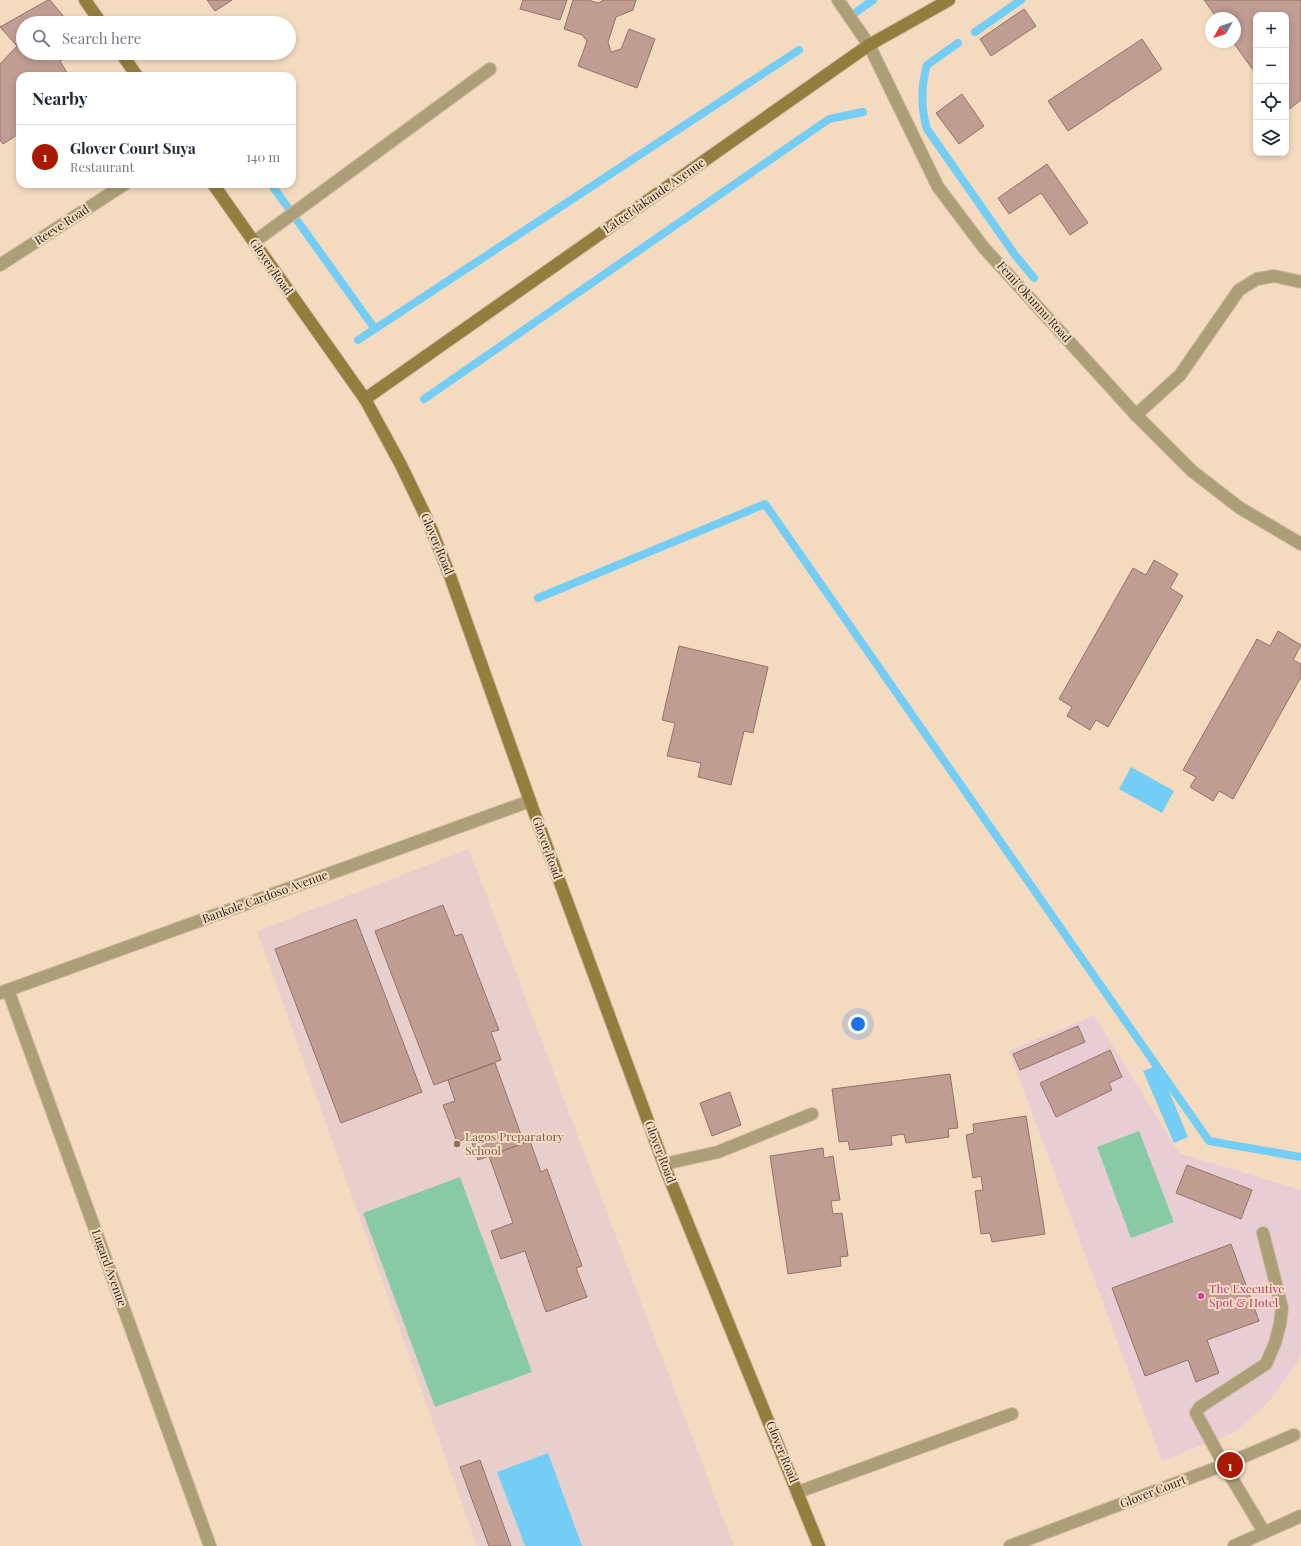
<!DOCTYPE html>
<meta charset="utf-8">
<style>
:root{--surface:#fff;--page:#f6f6f7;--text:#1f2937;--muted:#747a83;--line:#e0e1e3;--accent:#a91901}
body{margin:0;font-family:"Playfair Display",serif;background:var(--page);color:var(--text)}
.controls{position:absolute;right:12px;top:12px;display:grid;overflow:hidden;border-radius:8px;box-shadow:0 2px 6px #0003}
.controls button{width:36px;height:36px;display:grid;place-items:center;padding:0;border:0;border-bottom:1px solid var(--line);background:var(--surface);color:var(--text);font:20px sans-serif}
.compass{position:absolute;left:1205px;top:12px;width:36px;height:36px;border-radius:50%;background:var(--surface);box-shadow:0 2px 6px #0003;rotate:230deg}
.you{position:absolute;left:858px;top:1024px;width:14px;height:14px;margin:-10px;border:3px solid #fff;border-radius:50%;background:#1a73e8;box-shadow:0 0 0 6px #1a73e833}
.badge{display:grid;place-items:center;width:26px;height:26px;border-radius:50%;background:var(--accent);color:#fff;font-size:13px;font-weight:700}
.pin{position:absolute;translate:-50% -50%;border:2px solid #fff;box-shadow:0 1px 4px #0006}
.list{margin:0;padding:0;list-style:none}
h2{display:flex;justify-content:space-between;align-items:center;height:52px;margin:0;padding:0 16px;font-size:17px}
h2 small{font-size:13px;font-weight:400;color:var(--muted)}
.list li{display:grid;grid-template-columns:26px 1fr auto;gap:12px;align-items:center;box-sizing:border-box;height:64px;padding:0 16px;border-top:1px solid var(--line)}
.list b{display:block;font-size:15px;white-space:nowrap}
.list p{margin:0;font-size:13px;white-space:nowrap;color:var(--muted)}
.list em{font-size:13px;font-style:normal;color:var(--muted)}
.icon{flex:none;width:22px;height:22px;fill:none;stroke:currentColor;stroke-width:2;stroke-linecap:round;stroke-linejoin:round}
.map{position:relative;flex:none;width:1301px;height:1546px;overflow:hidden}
.search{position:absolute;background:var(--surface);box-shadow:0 2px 6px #0003;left:16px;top:16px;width:280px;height:44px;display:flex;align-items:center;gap:10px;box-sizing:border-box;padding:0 14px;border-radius:22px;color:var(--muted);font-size:15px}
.panel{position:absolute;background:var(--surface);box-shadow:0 2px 6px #0003;left:16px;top:72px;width:280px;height:116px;border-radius:12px}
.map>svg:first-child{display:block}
</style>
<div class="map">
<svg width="1301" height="1546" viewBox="0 0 1301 1546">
<rect width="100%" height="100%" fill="#f4dbc0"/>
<!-- commercial -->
<path fill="#e8ced4" d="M 1094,1015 L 1179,1153 L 1301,1190 L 1301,1355 L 1297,1363 L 1271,1399 L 1238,1431 L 1162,1461 L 1009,1051 Z"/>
<!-- education -->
<path fill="#e9cfcc" d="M 469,849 L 719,1507 L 734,1546 L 477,1546 L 257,931 Z"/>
<!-- green -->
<g fill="#87caa5">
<path d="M 1139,1131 L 1174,1222 L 1131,1238 L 1097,1147 Z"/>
<path d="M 460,1177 L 532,1372 L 435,1407 L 363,1213 Z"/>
</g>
<!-- water -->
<g fill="#73cdf4">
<path d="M 1131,767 L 1174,791 L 1162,813 L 1119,789 Z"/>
<path d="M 1158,1065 L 1188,1137 L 1174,1143 L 1143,1071 Z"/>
<path d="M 548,1453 L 582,1546 L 525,1546 L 497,1472 Z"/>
</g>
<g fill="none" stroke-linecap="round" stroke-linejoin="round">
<!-- stream -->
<g stroke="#73cdf4" stroke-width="8">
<path d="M 852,15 L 873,0"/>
<path d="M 975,32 L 1021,0"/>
<path d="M 958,43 L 927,65 C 921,86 921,109 927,129 L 1015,255 L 1034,278"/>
<path d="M 271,184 L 375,329"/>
<path d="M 358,340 L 799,50"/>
<path d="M 424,399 L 829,119 L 863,112"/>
<path d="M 538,598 L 765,504 L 1209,1141 L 1301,1157"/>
</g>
</g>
<!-- building -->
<g fill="#c09d92" stroke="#947368">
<path d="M 48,0 L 50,0 L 69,23 L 23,23 L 23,53 L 72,53 L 60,61 L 69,76 L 20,76 L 20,133 L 3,144 L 0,140 L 0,64 L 17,46 L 0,27 Z"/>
<path d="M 207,0 L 232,0 L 215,11 Z"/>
<path d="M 523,0 L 567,0 L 560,20 L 520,9 Z"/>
<path d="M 573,0 L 588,0 L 598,3 L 604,0 L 636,0 L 633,10 L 616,17 L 608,42 L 611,52 L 621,49 L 629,29 L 655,39 L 637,88 L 578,66 L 587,41 L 582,35 L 564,29 Z"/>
<path d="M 1204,0 L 1301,0 L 1301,100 L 1288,110 L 1286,107 L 1286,15 L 1256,15 L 1256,74 L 1233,42 L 1235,42 L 1235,18 L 1217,18 Z"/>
<path d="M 1024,9 L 1036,26 L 991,56 L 980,39 Z"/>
<path d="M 1142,39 L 1162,69 L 1068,131 L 1048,101 Z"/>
<path d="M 962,94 L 984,126 L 959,144 L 936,113 Z"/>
<path d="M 1047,164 L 1088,223 L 1070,235 L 1041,193 L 1009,214 L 998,198 Z"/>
<path d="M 1154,560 L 1178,574 L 1170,588 L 1183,596 L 1108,727 L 1096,720 L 1090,730 L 1067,716 L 1072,707 L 1059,699 L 1133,568 L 1146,575 Z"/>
<path d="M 1278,631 L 1301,645 L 1293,660 L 1301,664 L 1301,677 L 1233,799 L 1219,791 L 1213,801 L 1190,787 L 1196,777 L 1183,770 L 1257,639 L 1270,646 Z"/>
<path d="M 679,646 L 768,667 L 753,733 L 744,731 L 731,785 L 698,777 L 701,763 L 667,756 L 675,723 L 662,720 Z"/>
<path d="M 443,905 L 455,936 L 462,934 L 499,1030 L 491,1032 L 501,1060 L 434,1085 L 375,931 Z"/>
<path d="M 356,919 L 422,1092 L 341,1123 L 275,949 Z"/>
<path d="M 1078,1026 L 1085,1042 L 1020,1070 L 1013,1054 Z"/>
<path d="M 1110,1050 L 1122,1077 L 1109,1083 L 1112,1090 L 1056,1117 L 1040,1083 Z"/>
<path d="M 495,1063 L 524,1143 L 478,1160 L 470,1137 L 457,1142 L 443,1105 L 455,1101 L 448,1080 Z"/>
<path d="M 950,1074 L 958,1128 L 948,1129 L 949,1137 L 906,1143 L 904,1134 L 891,1136 L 892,1145 L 850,1150 L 848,1141 L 839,1142 L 832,1089 Z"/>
<path d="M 730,1092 L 741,1125 L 712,1136 L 700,1103 Z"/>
<path d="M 1026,1116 L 1045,1234 L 992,1242 L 990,1233 L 981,1234 L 975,1191 L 983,1190 L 981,1176 L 973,1178 L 966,1135 L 974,1133 L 973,1124 Z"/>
<path d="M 530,1141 L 541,1172 L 547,1169 L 582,1266 L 576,1268 L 587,1297 L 546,1312 L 525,1251 L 501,1259 L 491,1231 L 513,1223 L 489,1156 Z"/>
<path d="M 823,1148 L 824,1158 L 833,1156 L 840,1200 L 831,1201 L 833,1214 L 842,1213 L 848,1256 L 840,1257 L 841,1266 L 788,1274 L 770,1156 Z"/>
<path d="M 1187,1165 L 1252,1190 L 1241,1219 L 1176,1193 Z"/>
<path d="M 1231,1244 L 1259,1321 L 1207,1340 L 1219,1373 L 1196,1382 L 1188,1360 L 1145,1376 L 1112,1288 Z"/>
<path d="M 480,1460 L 511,1546 L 489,1546 L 460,1467 Z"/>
</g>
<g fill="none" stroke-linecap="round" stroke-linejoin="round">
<!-- lane casing -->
<g stroke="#cfb9a1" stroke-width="14">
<g id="lane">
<path d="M 1136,415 L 1180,375 L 1239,290 L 1257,279 L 1274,276 L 1301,282"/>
<path d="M 1224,1465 L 1264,1532"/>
<path d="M 798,1492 L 1012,1414"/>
<path d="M 1234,1546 L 1301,1516"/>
</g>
</g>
<!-- street casing -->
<g stroke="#cfb9a1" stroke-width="14">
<g id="street">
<path d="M 838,0 L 869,45 L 938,187 L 984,248 L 1136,415 L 1192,471 L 1240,508 L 1301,544"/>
<path d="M 254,242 L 490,69"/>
<path d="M 0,265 L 125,184"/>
<path d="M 8,990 L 210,1546"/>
<path d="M 0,993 L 530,801"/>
<path d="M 664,1164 L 718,1152 L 812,1114"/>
<path d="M 1224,1465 L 1196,1413 L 1200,1407 L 1266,1364 L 1275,1343 L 1280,1324 L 1282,1308 L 1263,1233"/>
<path d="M 1010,1546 L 1224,1465 L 1294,1435"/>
</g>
</g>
<!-- secondary casing -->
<g stroke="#cfb9a1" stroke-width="14">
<g id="secondary">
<path d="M 85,0 L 101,23"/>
<path d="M 121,53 L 137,76"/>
<path d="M 213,184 L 365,399 L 401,465 L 428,521 L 450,576 L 530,801 L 666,1170 L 819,1546"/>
<path d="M 365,399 L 869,45 L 949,0"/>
</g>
</g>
<!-- lane -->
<use href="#lane" stroke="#ac9e76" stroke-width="12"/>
<!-- street -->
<use href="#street" stroke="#ac9e76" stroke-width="12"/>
<!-- secondary -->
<use href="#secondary" stroke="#937e3e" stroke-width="12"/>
</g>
<!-- markers -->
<circle fill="#8d6e63" stroke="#f4dbc0" stroke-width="1.5" cx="457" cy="1144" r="4"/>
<circle fill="#d1479c" stroke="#f4dbc0" stroke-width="1.5" cx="1201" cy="1296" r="4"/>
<g text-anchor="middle" stroke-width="4" stroke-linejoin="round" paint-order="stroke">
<!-- street labels -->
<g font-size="12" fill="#271e14" stroke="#f4dbc0">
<text transform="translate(654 196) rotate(-35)" y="4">Lateef Jakande Avenue</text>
<text transform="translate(62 225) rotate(-33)" y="4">Reeve Road</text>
<text transform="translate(271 267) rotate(55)" y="4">Glover Road</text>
<text transform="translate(1034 302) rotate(48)" y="4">Femi Okunnu Road</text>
<text transform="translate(437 544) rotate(67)" y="4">Glover Road</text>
<text transform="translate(547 848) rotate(70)" y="4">Glover Road</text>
<text transform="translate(265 897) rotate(-20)" y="4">Bankole Cardoso Avenue</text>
<text transform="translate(660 1152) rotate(69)" y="4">Glover Road</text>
<text transform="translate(109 1268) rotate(70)" y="4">Lugard Avenue</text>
<text transform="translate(782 1452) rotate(68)" y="4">Glover Road</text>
<text transform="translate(1153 1492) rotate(-21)" y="4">Glover Court</text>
</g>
<!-- education labels -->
<g font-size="12" fill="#785e54" stroke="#f4dbc0" text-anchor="start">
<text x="465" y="1141">Lagos Preparatory<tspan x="465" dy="14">School</tspan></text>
</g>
<!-- hotel labels -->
<g font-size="12" fill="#b23c85" stroke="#f4dbc0" text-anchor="start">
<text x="1209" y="1293">The Executive<tspan x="1209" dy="14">Spot &amp; Hotel</tspan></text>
</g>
</g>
</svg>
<div class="controls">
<button>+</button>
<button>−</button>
<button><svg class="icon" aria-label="locate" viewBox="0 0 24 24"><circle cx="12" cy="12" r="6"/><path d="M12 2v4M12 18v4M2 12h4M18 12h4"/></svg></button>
<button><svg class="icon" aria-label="layers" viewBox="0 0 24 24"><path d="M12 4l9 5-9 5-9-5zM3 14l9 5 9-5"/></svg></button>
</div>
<svg class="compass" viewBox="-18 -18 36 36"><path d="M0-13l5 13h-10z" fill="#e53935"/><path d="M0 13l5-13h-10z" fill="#747a83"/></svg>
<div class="you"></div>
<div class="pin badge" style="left:1230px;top:1465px">1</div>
<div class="search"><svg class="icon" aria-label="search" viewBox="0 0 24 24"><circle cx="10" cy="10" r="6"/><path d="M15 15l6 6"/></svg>Search here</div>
<section class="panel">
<h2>Nearby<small></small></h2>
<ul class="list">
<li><span class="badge">1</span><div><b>Glover Court Suya</b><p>Restaurant</p></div><em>140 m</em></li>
</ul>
</section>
</div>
